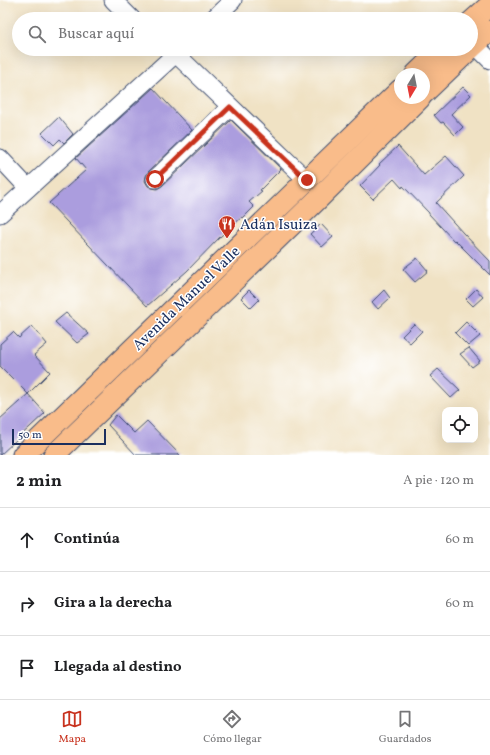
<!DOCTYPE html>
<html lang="es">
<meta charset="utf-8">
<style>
:root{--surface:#fff;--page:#f2f2f2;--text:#202124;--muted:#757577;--line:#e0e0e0;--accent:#c8321e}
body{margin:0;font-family:Vollkorn,serif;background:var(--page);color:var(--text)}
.controls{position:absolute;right:12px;bottom:12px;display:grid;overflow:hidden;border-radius:8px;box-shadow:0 4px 16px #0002}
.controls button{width:36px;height:36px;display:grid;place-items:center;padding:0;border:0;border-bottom:1px solid var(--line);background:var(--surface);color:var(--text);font:20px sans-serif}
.compass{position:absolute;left:394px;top:68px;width:36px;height:36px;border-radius:50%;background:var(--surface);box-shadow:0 4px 16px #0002;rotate:190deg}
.scale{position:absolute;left:12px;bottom:10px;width:94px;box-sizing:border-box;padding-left:4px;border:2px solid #1b2f5e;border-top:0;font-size:11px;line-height:14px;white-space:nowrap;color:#1b2f5e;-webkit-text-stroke:3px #fff;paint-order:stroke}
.stop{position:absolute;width:12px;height:12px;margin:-9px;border:3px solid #c8321e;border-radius:50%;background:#fff}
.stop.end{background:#c8321e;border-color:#fff;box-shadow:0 1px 4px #0008}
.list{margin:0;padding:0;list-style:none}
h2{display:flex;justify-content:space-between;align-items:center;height:52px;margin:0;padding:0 16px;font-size:17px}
h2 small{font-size:13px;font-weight:400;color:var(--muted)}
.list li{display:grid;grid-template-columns:26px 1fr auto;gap:12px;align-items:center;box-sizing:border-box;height:64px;padding:0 16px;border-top:1px solid var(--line)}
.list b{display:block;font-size:15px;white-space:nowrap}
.list em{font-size:13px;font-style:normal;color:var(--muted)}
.icon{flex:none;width:22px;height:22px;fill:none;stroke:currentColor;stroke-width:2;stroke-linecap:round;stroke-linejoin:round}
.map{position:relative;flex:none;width:490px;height:455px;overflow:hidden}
.search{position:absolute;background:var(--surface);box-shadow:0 4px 16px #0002;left:12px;right:12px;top:12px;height:44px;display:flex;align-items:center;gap:10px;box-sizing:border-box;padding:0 14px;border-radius:22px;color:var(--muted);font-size:15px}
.sheet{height:244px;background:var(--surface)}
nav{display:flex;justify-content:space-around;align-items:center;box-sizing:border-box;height:56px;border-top:1px solid var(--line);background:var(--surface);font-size:11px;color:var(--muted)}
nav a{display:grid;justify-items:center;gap:2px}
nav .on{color:var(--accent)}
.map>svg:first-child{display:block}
</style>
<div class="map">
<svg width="490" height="455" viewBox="0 0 490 455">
<rect width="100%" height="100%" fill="#fff"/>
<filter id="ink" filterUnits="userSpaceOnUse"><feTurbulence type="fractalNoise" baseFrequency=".025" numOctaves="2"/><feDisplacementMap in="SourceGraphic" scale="8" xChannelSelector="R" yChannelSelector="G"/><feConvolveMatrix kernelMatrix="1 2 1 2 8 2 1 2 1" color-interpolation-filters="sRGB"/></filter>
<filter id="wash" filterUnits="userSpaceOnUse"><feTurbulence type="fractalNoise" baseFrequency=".012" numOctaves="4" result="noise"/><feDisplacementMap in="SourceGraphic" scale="16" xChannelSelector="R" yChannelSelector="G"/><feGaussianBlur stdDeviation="0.9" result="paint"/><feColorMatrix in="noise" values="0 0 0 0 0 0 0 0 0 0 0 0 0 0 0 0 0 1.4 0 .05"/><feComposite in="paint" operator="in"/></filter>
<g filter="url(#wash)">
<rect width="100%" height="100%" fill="#f0e2c4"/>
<g id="blocks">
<!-- building -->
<g fill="#ab9dde">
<path d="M 463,87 L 471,95 L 451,114 L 463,127 L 455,135 L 443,122 L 441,123 L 434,115 Z"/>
<path d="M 153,88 L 192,130 L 148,172 L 146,176 L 145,181 L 148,186 L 152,188 L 157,189 L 162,186 L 231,120 L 281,169 L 260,190 L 262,191 L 249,202 L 254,207 L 243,218 L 242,217 L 221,236 L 187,271 L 147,306 L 49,203 L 86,170 L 76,158 Z"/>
<path d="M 59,117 L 73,134 L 64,143 L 60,139 L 54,145 L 42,133 Z"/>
<path d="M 398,146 L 424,175 L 446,156 L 464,176 L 436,203 L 463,233 L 490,261 L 490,275 L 455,240 L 454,241 L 429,214 L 429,213 L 403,186 L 402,188 L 394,179 L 373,199 L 360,186 L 380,165 L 379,164 Z"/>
<path d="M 321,224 L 333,237 L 322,247 L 310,234 Z"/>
<path d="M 417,258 L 428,271 L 415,282 L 403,269 Z"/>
<path d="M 476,289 L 483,297 L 473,306 L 466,299 Z"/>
<path d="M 249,290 L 259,300 L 251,308 L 241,298 Z"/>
<path d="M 384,290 L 390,298 L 378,309 L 372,302 Z"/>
<path d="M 66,313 L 89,334 L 77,343 L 55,322 Z"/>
<path d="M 466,322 L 480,336 L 468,346 L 455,333 Z"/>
<path d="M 414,324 L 422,331 L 410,343 L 402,336 Z"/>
<path d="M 32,326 L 47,344 L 34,355 L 50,372 L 28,394 L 0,366 L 0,344 L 13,332 L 19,338 Z"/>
<path d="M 469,348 L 480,361 L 472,367 L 460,354 Z"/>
<path d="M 438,369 L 460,390 L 451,398 L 430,376 Z"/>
<path d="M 28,394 L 45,413 L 0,455 L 0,419 Z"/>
<path d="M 116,415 L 134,433 L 147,421 L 180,455 L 136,455 L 108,425 Z"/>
</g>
</g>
</g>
<g filter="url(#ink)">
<use href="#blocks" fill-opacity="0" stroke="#3b4a6d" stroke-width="1"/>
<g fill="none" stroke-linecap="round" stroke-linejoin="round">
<!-- minor casing -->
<g stroke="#3b4a6d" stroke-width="19">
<g id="minor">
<path d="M 113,0 L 132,19"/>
<path d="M 213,19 L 233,0"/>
<path d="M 471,41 L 490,60"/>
<path d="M 176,54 L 307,180"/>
<path d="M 0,158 L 28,188"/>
<path d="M 155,179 L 230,107"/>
<path d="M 0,214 L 181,49"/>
</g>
</g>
<!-- major casing -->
<g stroke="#3b4a6d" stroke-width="23">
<g id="major">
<path d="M 471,22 L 490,5"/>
<path d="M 471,48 L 490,31"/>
<path d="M 416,74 L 442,49"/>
<path d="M 424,93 L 470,49"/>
<path d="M 23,455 L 400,90"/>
<path d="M 54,455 L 316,201 L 420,98"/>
</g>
</g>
<!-- minor -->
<use href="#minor" stroke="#fff" stroke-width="17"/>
<!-- major -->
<use href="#major" stroke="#f9bc8a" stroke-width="21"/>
</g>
</g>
<g fill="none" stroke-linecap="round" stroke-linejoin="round" filter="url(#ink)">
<!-- route -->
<path stroke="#c8321e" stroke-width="5" d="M 155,179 L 230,107 L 307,180"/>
</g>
<!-- icons -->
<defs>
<g id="restaurant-pin" transform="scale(0.9)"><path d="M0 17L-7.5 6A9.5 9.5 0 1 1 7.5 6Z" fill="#c8321e" stroke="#fff"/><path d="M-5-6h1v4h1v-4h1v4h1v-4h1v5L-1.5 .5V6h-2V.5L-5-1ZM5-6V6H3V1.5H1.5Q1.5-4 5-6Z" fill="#fff"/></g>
</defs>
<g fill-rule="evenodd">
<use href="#restaurant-pin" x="227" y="224"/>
</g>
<g text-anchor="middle" stroke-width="3" stroke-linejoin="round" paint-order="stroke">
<!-- poi labels -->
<g font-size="15" fill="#1b2f5e" stroke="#fff" text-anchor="start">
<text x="240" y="229">Adán Isuiza</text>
</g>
<!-- street labels -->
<g font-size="15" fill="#1b2f5e" stroke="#fff">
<text transform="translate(186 298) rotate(-44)" y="5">Avenida Manuel Valle</text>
</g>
</g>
</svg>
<div class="controls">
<button><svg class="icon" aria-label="locate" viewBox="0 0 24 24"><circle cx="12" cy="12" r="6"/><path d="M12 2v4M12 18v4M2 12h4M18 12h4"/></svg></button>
</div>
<svg class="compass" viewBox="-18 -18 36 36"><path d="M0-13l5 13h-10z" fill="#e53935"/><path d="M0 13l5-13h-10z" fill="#757577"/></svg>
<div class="scale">50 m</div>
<div class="stop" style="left:155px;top:179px"></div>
<div class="stop end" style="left:307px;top:180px"></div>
<div class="search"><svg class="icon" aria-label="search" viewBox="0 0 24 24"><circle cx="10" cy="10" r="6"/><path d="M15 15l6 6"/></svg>Buscar aquí</div>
</div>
<section class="sheet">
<h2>2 min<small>A pie · 120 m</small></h2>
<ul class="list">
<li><svg class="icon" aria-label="ahead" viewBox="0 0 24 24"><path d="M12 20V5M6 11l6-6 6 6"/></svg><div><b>Continúa</b></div><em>60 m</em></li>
<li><svg class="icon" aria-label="right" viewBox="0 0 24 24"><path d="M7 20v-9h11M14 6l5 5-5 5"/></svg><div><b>Gira a la derecha</b></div><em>60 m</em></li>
<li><svg class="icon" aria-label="arrive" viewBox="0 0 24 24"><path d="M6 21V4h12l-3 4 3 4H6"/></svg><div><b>Llegada al destino</b></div></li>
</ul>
</section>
<nav>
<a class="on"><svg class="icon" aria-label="map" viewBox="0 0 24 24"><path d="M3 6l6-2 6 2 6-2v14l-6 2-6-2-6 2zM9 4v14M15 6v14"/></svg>Mapa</a>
<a><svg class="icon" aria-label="directions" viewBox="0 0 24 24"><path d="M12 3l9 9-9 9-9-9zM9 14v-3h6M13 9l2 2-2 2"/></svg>Cómo llegar</a>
<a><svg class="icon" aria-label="saved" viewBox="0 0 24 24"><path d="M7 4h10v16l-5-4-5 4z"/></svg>Guardados</a>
</nav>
